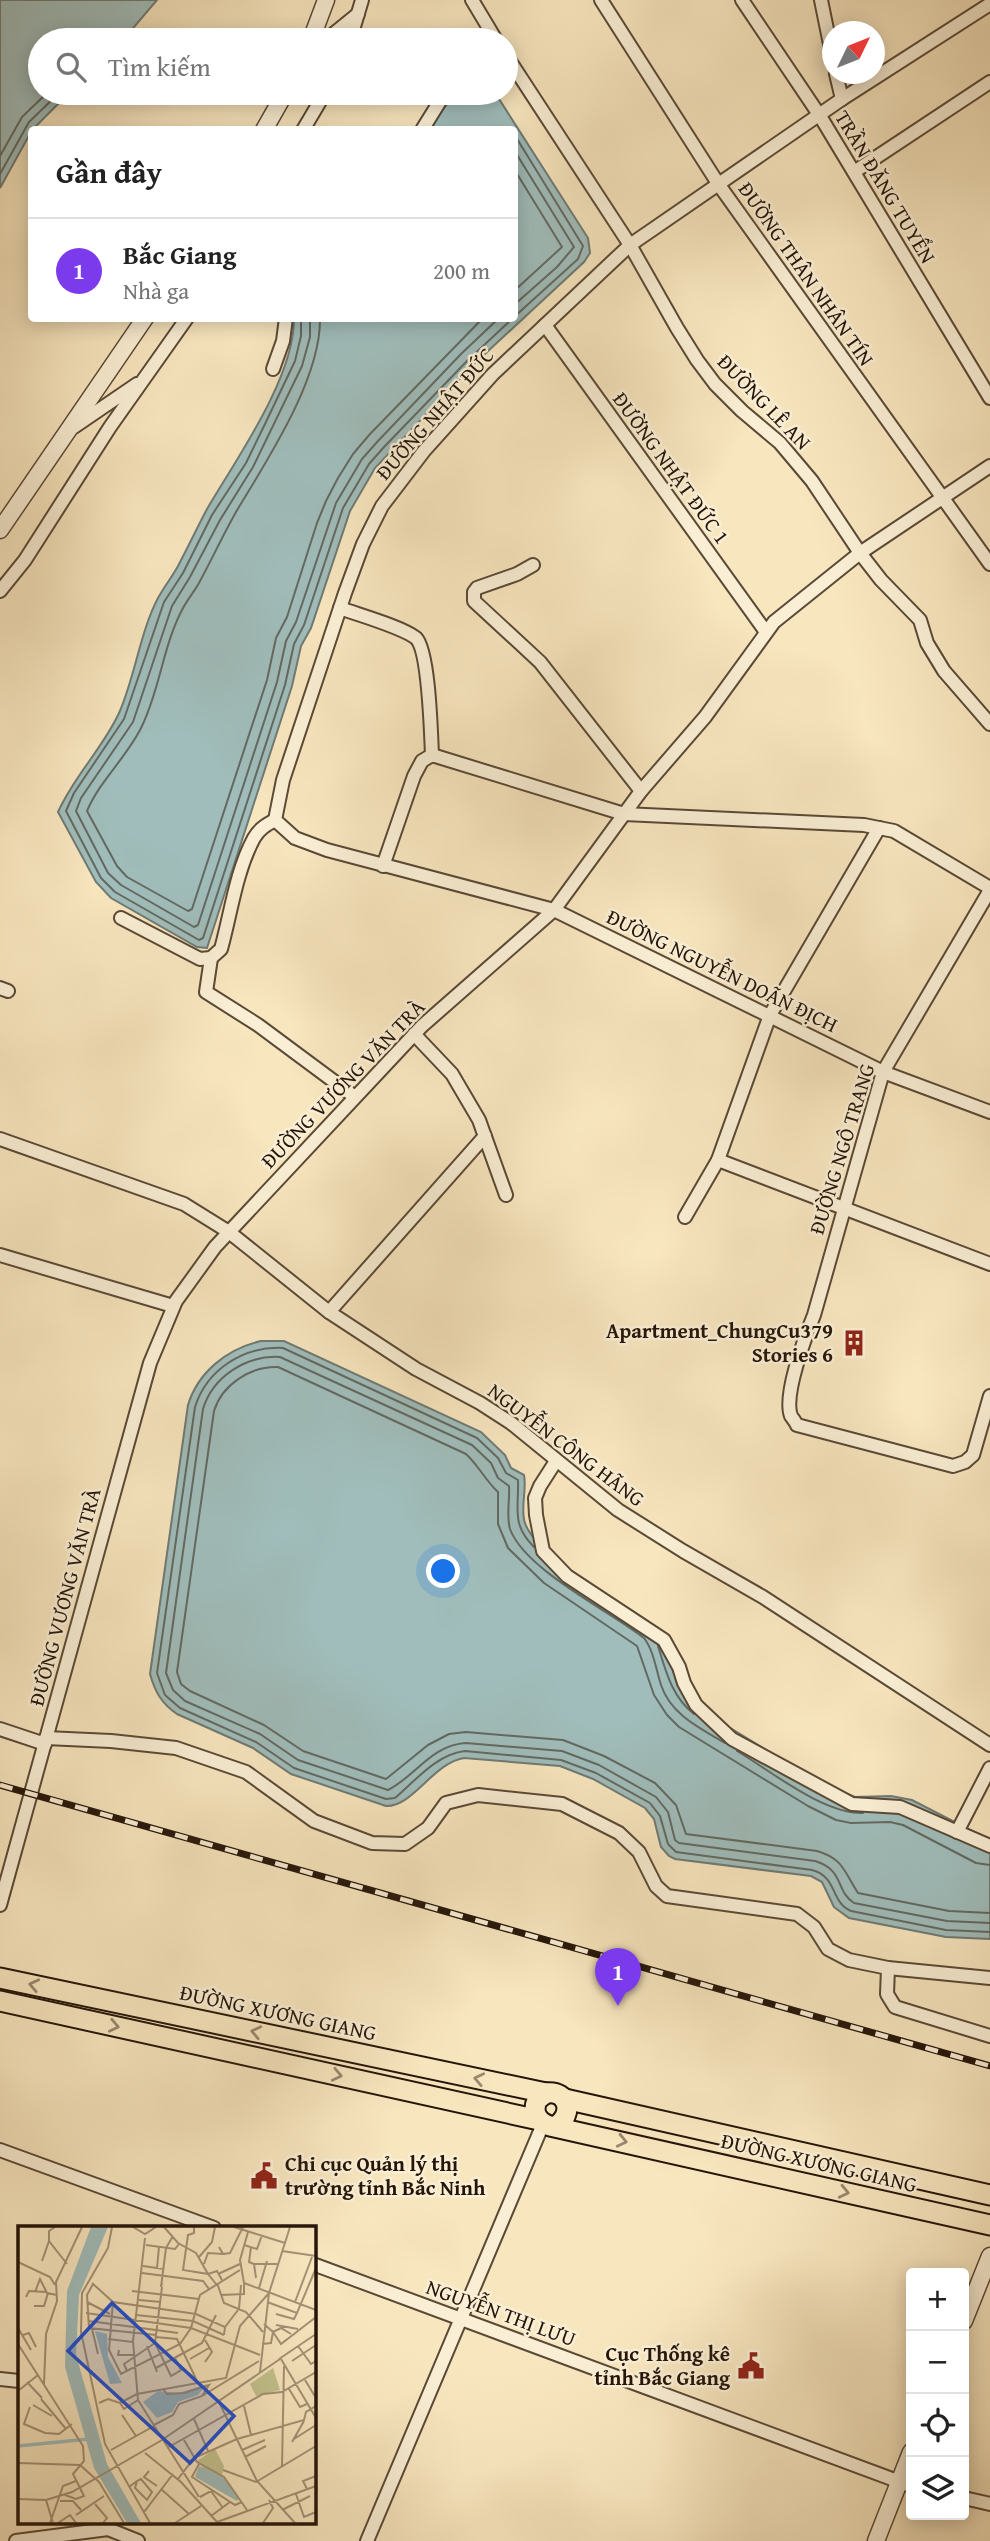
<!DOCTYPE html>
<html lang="vi">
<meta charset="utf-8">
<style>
:root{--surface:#fff;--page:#f2f2f2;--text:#222;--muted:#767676;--line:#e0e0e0;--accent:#7c3aed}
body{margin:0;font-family:"Gentium Book Plus",serif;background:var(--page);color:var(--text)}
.controls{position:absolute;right:21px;bottom:21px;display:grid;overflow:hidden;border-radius:7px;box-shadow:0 4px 18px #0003}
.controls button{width:63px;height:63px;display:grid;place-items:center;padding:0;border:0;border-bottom:2px solid var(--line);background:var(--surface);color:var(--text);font:35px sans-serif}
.compass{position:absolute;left:822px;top:21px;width:63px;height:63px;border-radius:50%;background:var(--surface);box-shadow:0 4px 18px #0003;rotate:47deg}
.you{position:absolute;left:444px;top:1572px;width:24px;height:24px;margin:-18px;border:5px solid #fff;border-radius:50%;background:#1a73e8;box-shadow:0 0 0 10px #1a73e833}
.badge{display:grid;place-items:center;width:46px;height:46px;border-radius:50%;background:var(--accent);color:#fff;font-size:23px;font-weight:700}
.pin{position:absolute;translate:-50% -58px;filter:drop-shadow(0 2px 4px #0008)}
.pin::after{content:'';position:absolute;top:37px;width:24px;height:21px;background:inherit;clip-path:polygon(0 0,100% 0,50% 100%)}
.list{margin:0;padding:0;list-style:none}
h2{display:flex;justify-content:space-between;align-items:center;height:91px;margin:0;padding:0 28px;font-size:30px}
h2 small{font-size:23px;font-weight:400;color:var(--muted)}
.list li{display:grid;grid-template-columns:46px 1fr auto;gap:21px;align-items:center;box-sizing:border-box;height:105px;padding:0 28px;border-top:2px solid var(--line)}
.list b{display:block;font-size:26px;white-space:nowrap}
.list p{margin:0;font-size:23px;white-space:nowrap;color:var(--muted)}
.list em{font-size:23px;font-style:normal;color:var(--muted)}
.icon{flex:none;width:38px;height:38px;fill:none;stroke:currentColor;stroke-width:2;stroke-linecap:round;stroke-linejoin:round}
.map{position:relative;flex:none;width:990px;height:2541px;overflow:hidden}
.search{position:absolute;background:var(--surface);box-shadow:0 4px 18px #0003;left:28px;top:28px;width:490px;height:77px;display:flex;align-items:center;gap:18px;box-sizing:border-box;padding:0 24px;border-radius:38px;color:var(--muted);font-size:26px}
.panel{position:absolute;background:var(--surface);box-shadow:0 4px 18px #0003;left:28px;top:126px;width:490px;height:196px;border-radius:7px}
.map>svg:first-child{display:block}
</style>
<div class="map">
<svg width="990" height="2541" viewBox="0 0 990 2541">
<rect width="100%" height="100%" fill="#f8e6bf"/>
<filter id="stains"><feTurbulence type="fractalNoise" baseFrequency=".00286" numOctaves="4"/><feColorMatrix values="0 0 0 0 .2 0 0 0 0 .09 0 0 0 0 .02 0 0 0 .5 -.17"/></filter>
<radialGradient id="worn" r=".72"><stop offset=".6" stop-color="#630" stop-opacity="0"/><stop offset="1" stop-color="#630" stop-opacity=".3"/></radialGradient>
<!-- water -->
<g fill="#a0bdbb" stroke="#6f7a74" stroke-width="2">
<path d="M 0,0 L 157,0 L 123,40 L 40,40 L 40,93 L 69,93 L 32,130 L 0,188 Z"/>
<path d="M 457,93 L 493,93 L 499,99 L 588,238 L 590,253 L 584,262 L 473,365 L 375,468 L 350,511 L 311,628 L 301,646 L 292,686 L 207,948 L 197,947 L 111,898 L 96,882 L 58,812 C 74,776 103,748 119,713 C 135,677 140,632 158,598 C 164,587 172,577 178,566 C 188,547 197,528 207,509 C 237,458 294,378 294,319 L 514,318 L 514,130 L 430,129 L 441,111 Z"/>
<path d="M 261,1341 L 284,1341 L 481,1432 L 505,1455 L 511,1468 L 524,1475 C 527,1490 520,1509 525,1523 C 536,1557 625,1604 656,1627 L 663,1638 L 677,1683 L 696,1707 L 822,1784 L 855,1797 L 891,1796 L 912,1800 L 990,1840 L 990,1939 L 946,1937 L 849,1918 L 834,1907 L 822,1882 L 811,1876 L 675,1859 L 669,1856 L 661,1847 L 654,1819 L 645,1808 L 593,1779 L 560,1766 L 464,1758 C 433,1763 413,1807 386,1806 L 291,1774 L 253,1748 L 177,1714 C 162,1704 155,1692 150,1674 L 188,1405 C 198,1372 227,1349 261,1341 Z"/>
</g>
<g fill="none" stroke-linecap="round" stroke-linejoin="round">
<!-- shore -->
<g stroke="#626962" stroke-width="2">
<path d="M 514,134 L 583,246 L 578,259 L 514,317"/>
<path d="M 514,150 L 574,247 L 557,267 L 514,305"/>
<path d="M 0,156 L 22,117 L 47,93"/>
<path d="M 514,169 L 562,247 L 514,291"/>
<path d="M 0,174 L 29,122 L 59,93"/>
<path d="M 301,318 L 301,336 L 295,361 L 265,424 L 246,463 L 212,515 L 183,573 L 164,602 L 124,719 L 74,793 L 66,811 L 101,878 L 115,892 L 199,940 L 203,938 L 285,685 L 294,644 L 304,625 L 343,508 L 369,464 L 384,447 L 468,360 L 513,318"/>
<path d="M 310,318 L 310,337 L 302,366 L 253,467 L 220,520 L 190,577 L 172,606 L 133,722 L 81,798 L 76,811 L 108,873 L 121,885 L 194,927 L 198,925 L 277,682 L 286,641 L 296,622 L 336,503 L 362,459 L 378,441 L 461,354 L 499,318"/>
<path d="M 320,318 C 321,379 267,460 236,512 C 223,535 212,559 199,583 C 194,592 187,600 182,610 C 163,646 160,689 142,726 C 128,756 100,780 87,811 L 117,866 L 127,877 L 188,911 L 192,909 L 267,680 L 276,638 L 287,617 L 317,523 L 326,501 L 338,478 L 353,454 L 370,434 L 483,318"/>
<path d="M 534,1547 C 511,1524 519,1509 518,1480 L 506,1473 L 498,1458 L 477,1438 L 283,1348 C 244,1346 207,1369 195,1407 L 157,1673 L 165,1695 L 180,1708 L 256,1742 L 294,1768 L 386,1799 L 395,1798 C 416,1780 437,1754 465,1751 L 561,1760 L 596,1773 L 650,1803 L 660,1816 L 668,1844 L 676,1852 L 812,1870 C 838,1877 830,1902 851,1911 L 946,1930 L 990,1932"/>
<path d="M 658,1646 C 666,1672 672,1697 694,1714"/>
<path d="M 725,1743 C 700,1728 671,1715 661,1685 C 656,1670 654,1651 644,1638 C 610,1611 525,1570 510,1529 C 506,1516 510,1500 509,1486 L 498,1478 L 491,1463 L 472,1445 L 280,1357 C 247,1355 213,1376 203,1409 L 166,1673 L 173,1690 L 185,1701 L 260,1734 L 298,1760 L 388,1790 C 416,1776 431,1745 466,1743 L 562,1751 L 599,1765 L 656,1797 L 668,1812 L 675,1840 L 679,1843 L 815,1861 C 845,1870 835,1891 854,1903 L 947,1921 L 990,1923"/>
<path d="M 737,1751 C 771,1771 823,1814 863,1813"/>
<path d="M 990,1865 L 976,1863 L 903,1825 L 890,1822 L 851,1823 L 836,1820 L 808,1806 L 679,1727 L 667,1715 L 654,1695 L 637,1646 L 544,1583 L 508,1548 L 498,1524 L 498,1492 C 485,1480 479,1466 466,1454 L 278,1367 C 250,1366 222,1385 214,1411 L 177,1672 L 181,1684 L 190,1691 L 264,1725 L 303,1751 L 386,1779 L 428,1745 L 449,1734 L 466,1732 L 563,1740 L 604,1756 L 655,1783 L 676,1805 L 686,1834 L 817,1851 C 844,1859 844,1872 858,1893 L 949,1911 L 990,1913"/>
</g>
<!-- minor casing -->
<g stroke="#5a4936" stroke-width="16">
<g id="minor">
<path d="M 472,0 L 496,40"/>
<path d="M 601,0 L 719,185 L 990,564"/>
<path d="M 742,0 L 820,116 L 990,398"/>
<path d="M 821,0 L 832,54"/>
<path d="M 990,4 L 842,99 L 630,245 L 493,374 L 424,451 L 382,506 L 363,544 L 345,593 L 283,780 L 275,820 L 295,838 L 327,850 L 554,910 L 883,1072 L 990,1112"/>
<path d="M 326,40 L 358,14"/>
<path d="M 350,40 L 362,0"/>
<path d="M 506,55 L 630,245 L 677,328 L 697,360 L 715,384 L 742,411 L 780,443 L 812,481 L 860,553 L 881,580 L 920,620 L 927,643 L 944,671 L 990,724"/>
<path d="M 836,74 L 842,99"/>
<path d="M 303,130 L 325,93"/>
<path d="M 422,130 L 445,93"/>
<path d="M 854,172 L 990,82"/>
<path d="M 545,325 L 766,632"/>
<path d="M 273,369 L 283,341 L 286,318"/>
<path d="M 74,427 L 137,384"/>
<path d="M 533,565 L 517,574 L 477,588 L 474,592 L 474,601 L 540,662 L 641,791"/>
<path d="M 0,591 L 25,560 L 110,427 L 187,318"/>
<path d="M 340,608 C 359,615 402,627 416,638 C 429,651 431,734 432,755"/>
<path d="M 383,866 L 414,776 L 422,761 L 432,755 L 624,814 L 864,825 L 894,831 L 990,888"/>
<path d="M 990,890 L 883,1072 L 814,1315 C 806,1335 783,1395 791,1416 C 791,1416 797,1424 797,1425 L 953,1466 L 965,1462 L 973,1455 L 990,1396"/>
<path d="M 121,918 L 200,959 L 211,958 L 221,949 C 231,913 236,871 254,838 C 259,829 266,825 275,820"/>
<path d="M 211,958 L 206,992 L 258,1025 L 355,1097"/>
<path d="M 0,988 L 8,991"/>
<path d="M 414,1034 L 452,1074 L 479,1120 L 506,1195"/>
<path d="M 0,1139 L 184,1204 L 229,1232 L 329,1312 L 416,1369 L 480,1403 L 511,1423 L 618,1510 L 683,1551 L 763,1597 L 990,1745"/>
<path d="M 718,1160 L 990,1264"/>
<path d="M 685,1217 L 718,1160 L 770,1015 L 879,828"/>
<path d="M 0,1255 L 173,1306"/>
<path d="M 329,1312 L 485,1136"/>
<path d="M 556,1461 L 540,1486 L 535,1498 L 536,1515 L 543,1551 L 567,1576 L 664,1640 L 679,1667 L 684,1683 L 696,1705 L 732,1739 L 852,1804 L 900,1807 L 990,1846"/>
<path d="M 0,1729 L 45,1744"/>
<path d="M 46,1738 L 111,1741 L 176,1748 L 246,1772 L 314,1821 L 372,1843 L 405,1844 L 428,1828 L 446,1803 L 478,1795 L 562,1804 L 619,1833 L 639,1852 L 656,1886 L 667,1896 L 797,1914 L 814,1927 L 828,1949 L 849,1960 L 888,1968 L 990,1978"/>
<path d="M 957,1832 L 990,1768"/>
<path d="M 0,1905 L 150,1363 L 176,1301 L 215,1247 L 422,1026 L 554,910 L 641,791 L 705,717 L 774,622 L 860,553 L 990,466"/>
<path d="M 888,1968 L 887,1994 L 895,2007 L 990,2036"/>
<path d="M 0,2150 L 214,2228"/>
<path d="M 313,2264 L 911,2486"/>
<path d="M 0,2379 L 19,2381"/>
<path d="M 964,2498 L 990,2504"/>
<path d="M 16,2541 L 108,2529 L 138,2541"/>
<path d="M 367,2541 L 543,2124"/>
</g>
</g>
<!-- tertiary casing -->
<g stroke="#5a4936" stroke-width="19">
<g id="tertiary">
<path d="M 311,40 L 326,0"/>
<path d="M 264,130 L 285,93"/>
<path d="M 0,530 L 145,318"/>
<path d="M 964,2321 L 990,2256"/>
<path d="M 876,2541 L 911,2452"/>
</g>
</g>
<!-- primary casing -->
<g stroke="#251509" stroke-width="23">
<g id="primary">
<path d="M 0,1978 L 546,2093 C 569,2090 574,2115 556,2126"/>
<path d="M 0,2001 L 539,2120"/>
<path d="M 546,2093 L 537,2100 C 532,2112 537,2122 550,2126 L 990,2225"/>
<path d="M 565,2099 L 990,2195"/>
</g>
</g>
<!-- minor -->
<use href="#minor" stroke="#faefd5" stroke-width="12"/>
<!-- tertiary -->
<use href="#tertiary" stroke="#faefd5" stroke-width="16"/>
<!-- primary -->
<use href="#primary" stroke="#f8e6bf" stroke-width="19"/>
<!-- rail casing -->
<g stroke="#251509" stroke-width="7">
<path id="rail" d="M 0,1785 L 990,2066"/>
</g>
<!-- rail -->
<use href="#rail" stroke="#faefd5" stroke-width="4.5" stroke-dasharray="13" stroke-linecap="butt"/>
</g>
<!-- one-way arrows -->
<defs><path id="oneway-chevron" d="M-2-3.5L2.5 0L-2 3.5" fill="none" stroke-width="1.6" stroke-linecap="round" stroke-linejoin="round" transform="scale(1.75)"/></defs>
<g stroke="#99886d">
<use href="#oneway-chevron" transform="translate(34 1985) rotate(-168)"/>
<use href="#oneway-chevron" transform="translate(114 2026) rotate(12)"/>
<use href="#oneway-chevron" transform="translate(256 2032) rotate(-168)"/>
<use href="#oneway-chevron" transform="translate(337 2075) rotate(12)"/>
<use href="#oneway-chevron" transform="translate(479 2079) rotate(-168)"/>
<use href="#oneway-chevron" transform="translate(622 2141) rotate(13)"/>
<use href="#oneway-chevron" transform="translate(844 2192) rotate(13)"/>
</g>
<!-- icons -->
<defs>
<g id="building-bare" transform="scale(2.1)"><path d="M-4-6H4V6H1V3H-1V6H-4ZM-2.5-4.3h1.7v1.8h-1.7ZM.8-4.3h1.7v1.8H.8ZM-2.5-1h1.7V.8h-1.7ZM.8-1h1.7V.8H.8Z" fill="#8f2418" stroke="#faefd5" stroke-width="2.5" paint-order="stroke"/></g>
<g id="civic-bare" transform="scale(2.1)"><path d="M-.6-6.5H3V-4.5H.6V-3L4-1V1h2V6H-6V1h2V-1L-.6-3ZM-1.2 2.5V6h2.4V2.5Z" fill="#8f2418" stroke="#faefd5" stroke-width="2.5" paint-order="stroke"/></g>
</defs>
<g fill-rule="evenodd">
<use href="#building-bare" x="854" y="1343"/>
<use href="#civic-bare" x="264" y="2176"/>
<use href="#civic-bare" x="751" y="2366"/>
</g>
<g text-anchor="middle" stroke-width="5" stroke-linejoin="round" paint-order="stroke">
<!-- street labels -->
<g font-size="21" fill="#251509" stroke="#faefd5">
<text transform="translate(885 187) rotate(59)" y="7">TRẦN ĐĂNG TUYỂN</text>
<text transform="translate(806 274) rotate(55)" y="7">ĐƯỜNG THÂN NHÂN TÍN</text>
<text transform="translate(764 402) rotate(46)" y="7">ĐƯỜNG LÊ AN</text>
<text transform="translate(435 414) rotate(-49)" y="7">ĐƯỜNG NHẬT ĐỨC</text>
<text transform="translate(671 468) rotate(54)" y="7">ĐƯỜNG NHẬT ĐỨC 1</text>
<text transform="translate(722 971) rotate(26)" y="7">ĐƯỜNG NGUYỄN DOÃN ĐỊCH</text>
<text transform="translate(343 1084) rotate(-46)" y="7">ĐƯỜNG VƯƠNG VĂN TRÀ</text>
<text transform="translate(842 1149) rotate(-73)" y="7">ĐƯỜNG NGÔ TRANG</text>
<text transform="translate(566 1445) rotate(37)" y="7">NGUYỄN CÔNG HÃNG</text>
<text transform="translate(65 1597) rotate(-75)" y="7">ĐƯỜNG VƯƠNG VĂN TRÀ</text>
<text transform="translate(278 2013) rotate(12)" y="7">ĐƯỜNG XƯƠNG GIANG</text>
<text transform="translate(819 2163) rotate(13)" y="7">ĐƯỜNG XƯƠNG GIANG</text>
<text transform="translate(501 2313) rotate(20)" y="7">NGUYỄN THỊ LƯU</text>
</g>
<!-- poi labels -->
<g font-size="21" font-weight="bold" fill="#251509" stroke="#faefd5" text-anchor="end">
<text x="833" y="1338">Apartment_ChungCu379<tspan x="833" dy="24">Stories 6</tspan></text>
<text x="285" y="2171" text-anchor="start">Chi cục Quản lý thị<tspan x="285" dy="24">trường tỉnh Bắc Ninh</tspan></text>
<text x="730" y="2361">Cục Thống kê<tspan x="730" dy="24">tỉnh Bắc Giang</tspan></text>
</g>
</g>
<!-- overview -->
<g transform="translate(18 2226)">
<rect width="298" height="298" fill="#f8e6bf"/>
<path d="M 255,142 L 262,164 L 238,170 L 232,158 ZM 197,223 L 206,240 L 204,249 L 187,244 L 179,235 Z" fill="#c3c38e"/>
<path d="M 73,1 L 90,1 L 61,69 L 58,129 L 89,238 L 123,297 L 109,297 L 76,242 L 47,141 L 49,65 ZM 77,105 L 89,108 L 90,131 L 104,157 L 92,158 ZM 189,158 L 180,169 L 160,176 L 154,186 L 139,192 L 125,176 L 140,165 L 161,167 ZM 181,240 L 204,250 L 221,272 L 219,275 L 177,251 Z" fill="#a0bdbb"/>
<path fill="none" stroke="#a0bdbb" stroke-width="3.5" d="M 0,220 L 71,213"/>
<path fill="none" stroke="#a49276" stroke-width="2" d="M 37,1 L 31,5 L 31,15 L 49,38M 94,1 L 90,22 L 64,67 L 63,106 L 87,218 L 132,297M 115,1 L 127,8 L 138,1M 146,1 L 160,17 L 178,27 L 190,48 L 199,45 L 204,54M 176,1 L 176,7 L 170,9 L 165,44 L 190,48 L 198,58M 216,1 L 267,17M 230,6 L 222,34 L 226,57 L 298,84M 127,12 L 115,115 L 120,174 L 181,271M 128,19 L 157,23 L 161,18M 226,19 L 239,23 L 244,9M 233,21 L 231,36 L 236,38 L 238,52M 264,25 L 298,30M 205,28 L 212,27 L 225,1M 181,31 L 194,16 L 197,1M 24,35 L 31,15M 0,36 L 32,51 L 37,59M 186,38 L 190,27 L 205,28 L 201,21M 236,38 L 260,38M 125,40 L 146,43M 139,42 L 141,21M 124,47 L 185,55 L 191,63M 200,48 L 222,38M 74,57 L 95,76 L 178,88 L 207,101 L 206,109M 144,57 L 143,61 L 148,22 L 155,10M 199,57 L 206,77 L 228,86 L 245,106M 75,58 L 69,69 L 71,102 L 138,109M 144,61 L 137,117 L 153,150 L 163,144 L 157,132M 241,62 L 249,35M 114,65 L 181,73M 17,66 L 22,53 L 29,67 L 39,69M 203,69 L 226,68 L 226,57M 8,71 L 11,65 L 29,66M 121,74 L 143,76M 69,76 L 92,88M 95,76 L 91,124 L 103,148 L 162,118 L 173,102 L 182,69 L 222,44M 249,76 L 279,87 L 298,42M 277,76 L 294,31M 16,80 L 26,80 L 30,67M 221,83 L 223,59M 68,87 L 173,102 L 242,129M 258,88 L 276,93 L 279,87M 118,89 L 175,95 L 206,109M 71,95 L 160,107M 246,98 L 255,106 L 263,102 L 273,108M 258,99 L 280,103M 207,101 L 220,84M 0,102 L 13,124M 74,103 L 80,128M 5,109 L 11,107 L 18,121M 138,111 L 159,113 L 179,155M 90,113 L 115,116M 187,114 L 194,126 L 187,136M 0,118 L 65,220 L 66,235 L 55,248 L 66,270 L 58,273 L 47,269M 244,118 L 253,117 L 255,106 L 263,118 L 298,91M 129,120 L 139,146M 280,120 L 293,138 L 298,135M 101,124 L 100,129 L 117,129M 172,133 L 191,122M 261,133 L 298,108M 263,133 L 298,192M 274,135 L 298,119M 138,142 L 184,117 L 198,89M 109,145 L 106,138 L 137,117M 242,146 L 251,67 L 272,1M 287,154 L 298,172M 9,156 L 24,172M 26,158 L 28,108 L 39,75 L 38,56 L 64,1M 271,163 L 282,181 L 289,178M 0,165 L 20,149M 184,170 L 241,135M 23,173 L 48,203M 201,176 L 239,255 L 277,297M 81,177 L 90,173 L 102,177 L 119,168 L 208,152 L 222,100 L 251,67M 102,177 L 106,183 L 120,174M 15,179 L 34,190M 226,180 L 233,209M 12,181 L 6,198 L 27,207 L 41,208 L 54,198M 104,189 L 118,210M 176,193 L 190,225M 136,199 L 155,189 L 161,178 L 184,170 L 191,159 L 166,167 L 149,168 L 145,163M 276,213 L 298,199M 166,214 L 179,236 L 206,251 L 229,284M 274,216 L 286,195M 149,222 L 245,168 L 264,166 L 298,146M 93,224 L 136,200M 224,224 L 247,214M 127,227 L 163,256 L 199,296 L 298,260M 227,231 L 248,220M 0,237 L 62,239 L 81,256 L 106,297M 181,238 L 174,251 L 217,279 L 224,276M 264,240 L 266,140M 205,244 L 238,256 L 298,220M 131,245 L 126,251 L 139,260M 160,253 L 176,232 L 219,213 L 286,194 L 288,186 L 298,180M 111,261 L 119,255 L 123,253 L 134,266 L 129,274 L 117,262 L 119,255M 143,263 L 171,288M 289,263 L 285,255 L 298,250M 278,268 L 286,291 L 298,286M 182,271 L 193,265 L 205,282M 0,273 L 28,274 L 54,266 L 144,214 L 262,133M 28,274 L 35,297M 42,275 L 55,275 L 63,284M 77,278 L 89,292 L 85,297M 124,283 L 126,286 L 155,248M 264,284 L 292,270M 58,289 L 86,270M 193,290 L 212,276M 32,297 L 45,260 L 58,255M 40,297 L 52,289 L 58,297M 157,297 L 183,280M 245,297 L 255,282 L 251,274"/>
<path fill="#1d4ed8" fill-opacity="0.15" stroke="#1d4ed8" stroke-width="3.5" d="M 94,77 L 216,190 L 172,237 L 50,125 Z"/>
<rect width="298" height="298" fill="none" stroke="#251509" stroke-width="3.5"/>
</g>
<rect width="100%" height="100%" filter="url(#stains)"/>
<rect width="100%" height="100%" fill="url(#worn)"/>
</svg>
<div class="controls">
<button>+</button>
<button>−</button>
<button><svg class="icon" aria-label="locate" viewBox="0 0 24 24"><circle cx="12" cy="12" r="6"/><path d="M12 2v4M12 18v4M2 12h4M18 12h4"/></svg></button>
<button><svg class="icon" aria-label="layers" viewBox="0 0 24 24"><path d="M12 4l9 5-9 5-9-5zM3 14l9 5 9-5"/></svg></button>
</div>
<svg class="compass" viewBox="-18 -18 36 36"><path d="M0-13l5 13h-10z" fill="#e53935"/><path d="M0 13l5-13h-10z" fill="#767676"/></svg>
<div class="you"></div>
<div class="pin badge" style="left:618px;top:2006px">1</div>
<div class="search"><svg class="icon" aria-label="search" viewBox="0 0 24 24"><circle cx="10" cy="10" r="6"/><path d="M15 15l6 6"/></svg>Tìm kiếm</div>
<section class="panel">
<h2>Gần đây<small></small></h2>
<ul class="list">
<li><span class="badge">1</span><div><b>Bắc Giang</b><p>Nhà ga</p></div><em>200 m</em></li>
</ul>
</section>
</div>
